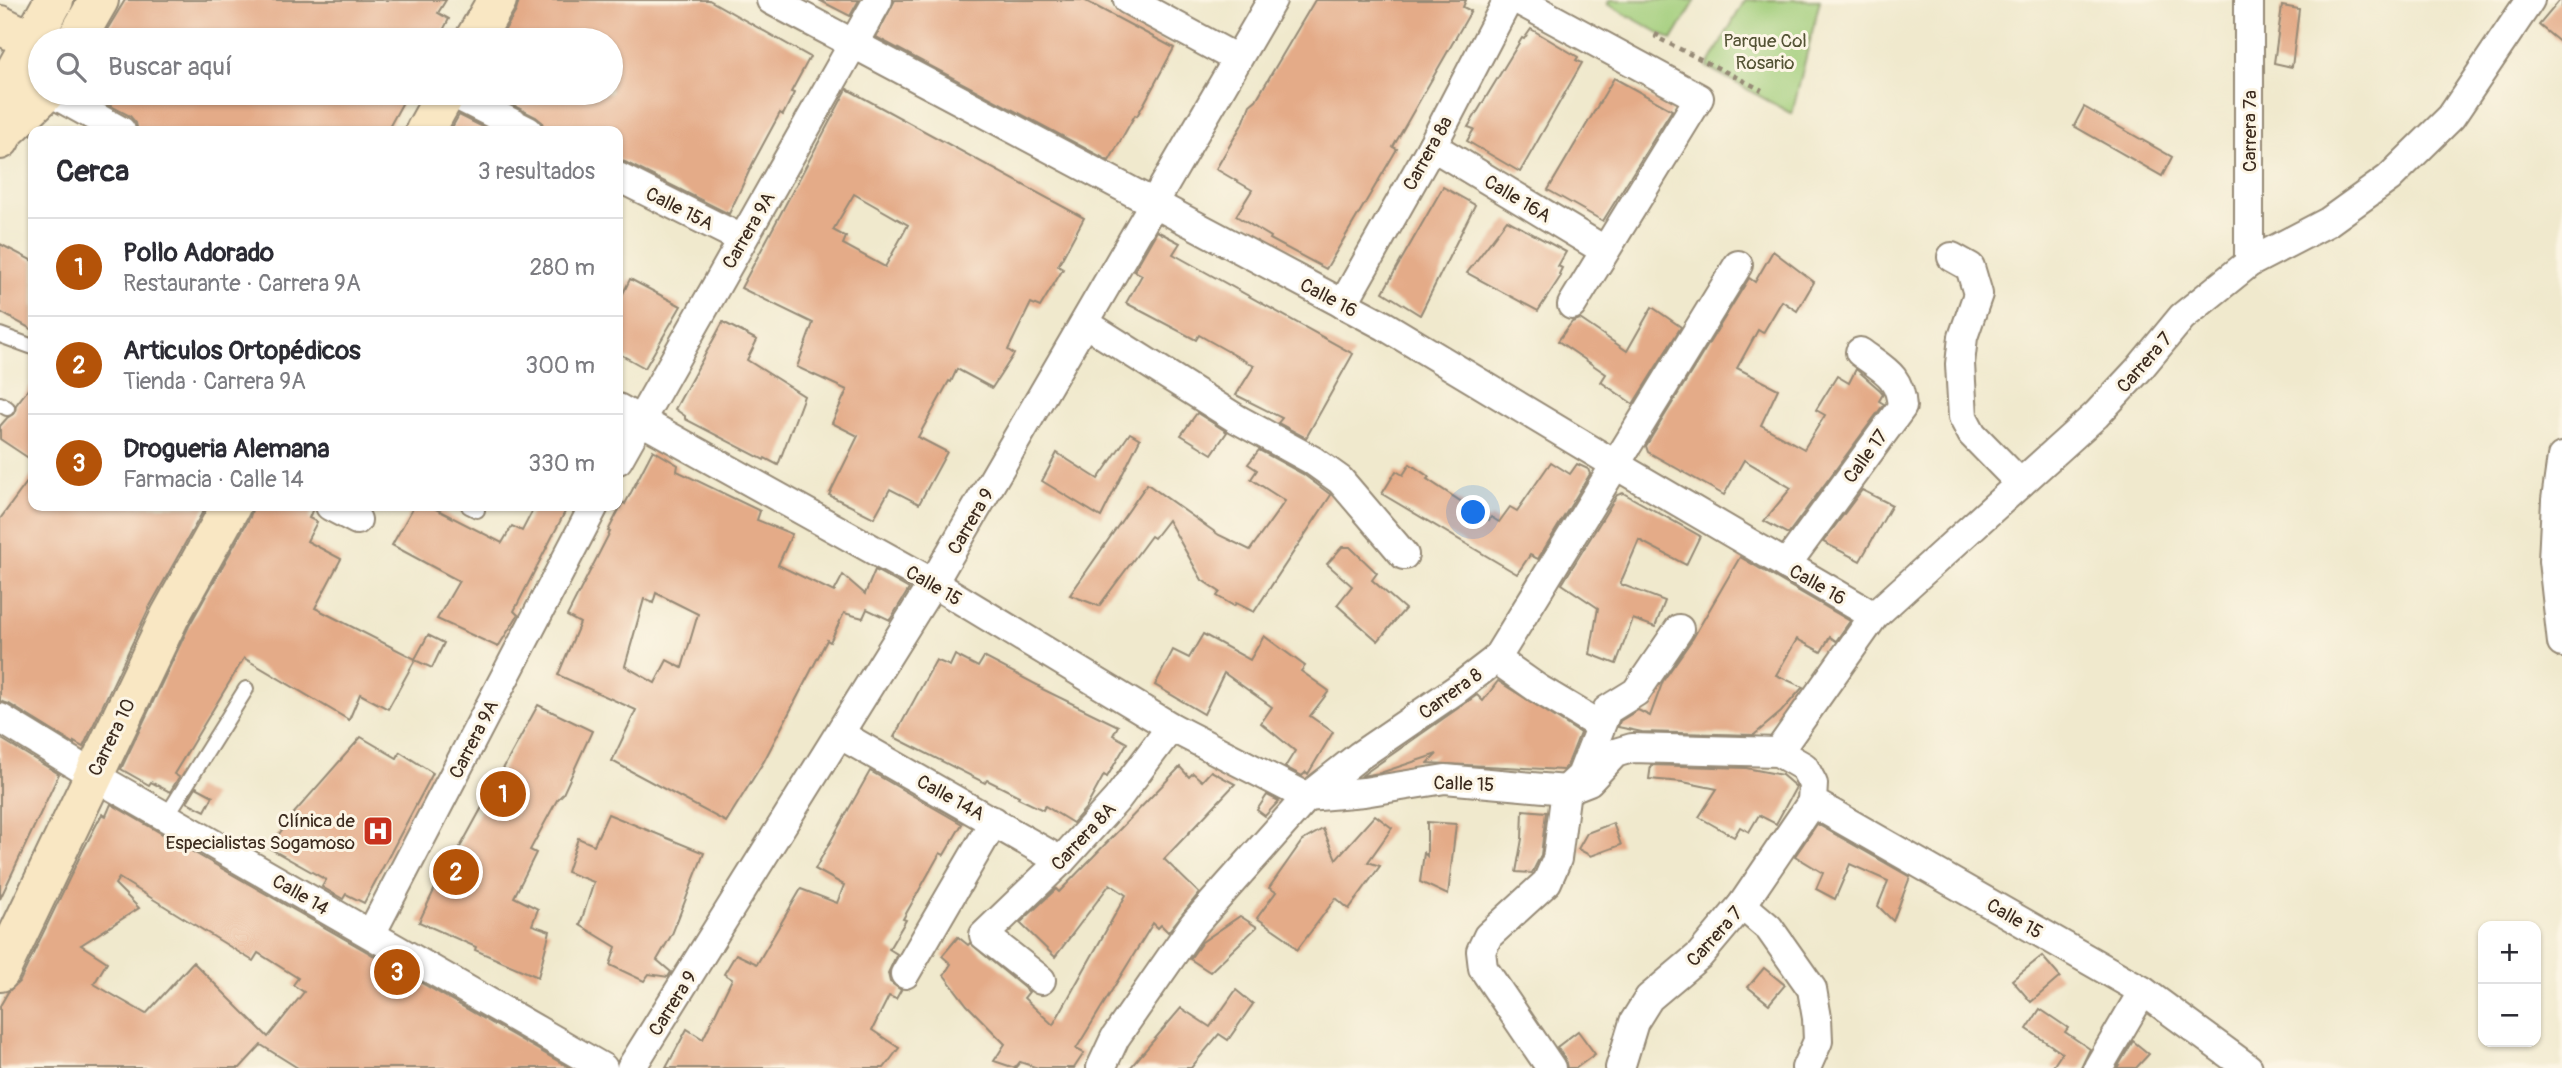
<!DOCTYPE html>
<html lang="es">
<meta charset="utf-8">
<style>
:root{--surface:#fff;--page:#f7f7f7;--text:#2b2b33;--muted:#7c7c81;--line:#e1e1e2;--accent:#b45309}
body{margin:0;font-family:Pangolin,sans-serif;background:var(--page);color:var(--text)}
.controls{position:absolute;right:21px;bottom:21px;display:grid;overflow:hidden;border-radius:14px;box-shadow:0 2px 5px #0004}
.controls button{width:63px;height:63px;display:grid;place-items:center;padding:0;border:0;border-bottom:2px solid var(--line);background:var(--surface);color:var(--text);font:35px sans-serif}
.you{position:absolute;left:1474px;top:513px;width:24px;height:24px;margin:-18px;border:5px solid #fff;border-radius:50%;background:#1a73e8;box-shadow:0 0 0 10px #1a73e833}
.badge{display:grid;place-items:center;width:46px;height:46px;border-radius:50%;background:var(--accent);color:#fff;font-size:23px;font-weight:700}
.pin{position:absolute;translate:-50% -50%;border:4px solid #fff;box-shadow:0 2px 7px #0006}
.list{margin:0;padding:0;list-style:none}
h2{display:flex;justify-content:space-between;align-items:center;height:91px;margin:0;padding:0 28px;font-size:30px}
h2 small{font-size:23px;font-weight:400;color:var(--muted)}
.list li{display:grid;grid-template-columns:46px 1fr auto;gap:21px;align-items:center;box-sizing:border-box;height:98px;padding:0 28px;border-top:2px solid var(--line)}
.list b{display:block;font-size:26px;white-space:nowrap}
.list p{margin:0;font-size:23px;white-space:nowrap;color:var(--muted)}
.list em{font-size:23px;font-style:normal;color:var(--muted)}
.icon{flex:none;width:38px;height:38px;fill:none;stroke:currentColor;stroke-width:2;stroke-linecap:round;stroke-linejoin:round}
.map{position:relative;flex:none;width:2562px;height:1068px;overflow:hidden}
.search{position:absolute;background:var(--surface);box-shadow:0 2px 5px #0004;left:28px;top:28px;width:595px;height:77px;display:flex;align-items:center;gap:18px;box-sizing:border-box;padding:0 24px;border-radius:38px;color:var(--muted);font-size:26px}
.panel{position:absolute;background:var(--surface);box-shadow:0 2px 5px #0004;left:28px;top:126px;width:595px;height:385px;border-radius:14px}
.map>svg:first-child{display:block}
</style>
<div class="map">
<svg width="2562" height="1068" viewBox="0 0 2562 1068">
<rect width="100%" height="100%" fill="#fcf5e5"/>
<filter id="ink" filterUnits="userSpaceOnUse"><feTurbulence type="fractalNoise" baseFrequency=".0143" numOctaves="2"/><feDisplacementMap in="SourceGraphic" scale="14" xChannelSelector="R" yChannelSelector="G"/><feConvolveMatrix kernelMatrix="1 2 1 2 8 2 1 2 1" color-interpolation-filters="sRGB"/></filter>
<filter id="wash" filterUnits="userSpaceOnUse"><feTurbulence type="fractalNoise" baseFrequency=".00686" numOctaves="4" result="noise"/><feDisplacementMap in="SourceGraphic" scale="28" xChannelSelector="R" yChannelSelector="G"/><feGaussianBlur stdDeviation="1.57" result="paint"/><feColorMatrix in="noise" values="0 0 0 0 0 0 0 0 0 0 0 0 0 0 0 0 0 1.4 0 .05"/><feComposite in="paint" operator="in"/></filter>
<g filter="url(#wash)">
<rect width="100%" height="100%" fill="#f0e9cd"/>
<!-- green -->
<g fill="#a1cd7a" stroke="#6e7c4c" stroke-width="2">
<path d="M 1610,0 L 1696,0 L 1672,40 L 1607,4 Z"/>
<path d="M 1745,0 L 1820,0 L 1792,114 L 1707,67 Z"/>
</g>
<g id="blocks">
<!-- building -->
<g fill="#e4ab88" fill-rule="evenodd">
<path d="M 125,0 L 446,0 L 438,13 L 449,19 L 438,40 L 120,40 L 105,33 Z"/>
<path d="M 519,0 L 709,0 L 810,57 L 791,92 L 794,93 L 783,115 L 780,113 L 753,163 L 729,214 L 625,162 L 618,160 L 618,131 L 544,131 L 542,122 L 536,117 L 489,93 L 611,93 L 611,40 L 499,40 L 516,11 Z"/>
<path d="M 819,0 L 859,0 L 850,16 Z"/>
<path d="M 895,0 L 1084,0 L 1174,48 L 1146,100 L 1137,116 L 1135,115 L 1109,161 L 876,37 Z"/>
<path d="M 1315,0 L 1466,0 L 1463,7 L 1471,11 L 1393,147 L 1397,149 L 1387,166 L 1326,269 L 1270,239 L 1271,237 L 1236,216 L 1252,190 L 1216,169 L 1244,121 L 1250,105 L 1256,100 Z"/>
<path d="M 2560,0 L 2562,0 L 2562,44 L 2539,25 Z"/>
<path d="M 2282,6 L 2299,9 L 2292,67 L 2274,63 Z"/>
<path d="M 1531,29 L 1578,57 L 1576,60 L 1582,63 L 1520,172 L 1467,141 L 1474,129 L 1468,127 L 1522,38 L 1524,39 Z"/>
<path d="M 1614,78 L 1672,110 L 1603,221 L 1548,190 Z"/>
<path d="M 847,89 L 1084,218 L 1058,266 L 1063,269 L 1040,307 L 1031,303 L 1008,350 L 1014,354 L 992,388 L 957,369 L 951,382 L 949,381 L 918,437 L 947,452 L 919,504 L 890,489 L 874,518 L 829,495 L 858,436 L 832,423 L 847,390 L 797,367 L 813,323 L 741,288 ZM 854,194 L 908,225 L 885,267 L 843,244 L 846,237 L 833,230 Z"/>
<path d="M 86,93 L 408,93 L 387,131 L 138,131 L 136,123 L 130,116 Z"/>
<path d="M 2084,107 L 2172,157 L 2162,176 L 2074,126 Z"/>
<path d="M 459,115 L 491,131 L 450,131 Z"/>
<path d="M 1443,187 L 1475,205 L 1420,315 L 1383,292 Z"/>
<path d="M 1507,220 L 1566,252 L 1558,266 L 1562,268 L 1559,274 L 1561,276 L 1538,311 L 1467,273 Z"/>
<path d="M 1157,231 L 1180,243 L 1173,254 L 1353,354 L 1306,438 L 1278,423 L 1282,418 L 1236,395 L 1254,366 L 1199,335 L 1196,340 L 1126,303 L 1142,275 L 1134,271 Z"/>
<path d="M 0,244 L 33,261 L 33,330 L 0,312 Z"/>
<path d="M 1773,251 L 1814,282 L 1797,311 L 1782,301 L 1763,333 L 1758,330 L 1737,368 L 1778,389 L 1761,425 L 1804,449 L 1825,415 L 1816,410 L 1837,376 L 1849,383 L 1856,369 L 1880,390 L 1883,394 L 1879,401 L 1884,404 L 1788,534 L 1764,521 L 1791,488 L 1744,460 L 1724,495 L 1648,452 L 1646,446 L 1749,278 L 1755,282 Z"/>
<path d="M 630,279 L 681,306 L 645,368 L 618,353 L 618,304 Z"/>
<path d="M 1652,307 L 1681,327 L 1633,404 L 1601,382 L 1606,374 L 1558,341 L 1572,322 L 1580,319 L 1627,351 Z"/>
<path d="M 723,322 L 757,340 L 747,360 L 804,396 L 778,465 L 765,458 L 764,460 L 685,419 L 685,416 L 675,409 Z"/>
<path d="M 33,383 L 33,461 L 0,439 L 0,426 L 7,418 L 15,413 L 16,405 Z"/>
<path d="M 1197,413 L 1227,432 L 1212,454 L 1181,435 Z"/>
<path d="M 1130,433 L 1140,439 L 1101,517 L 1042,481 L 1057,453 L 1098,479 Z"/>
<path d="M 653,450 L 678,465 L 677,471 L 760,511 L 757,520 L 792,534 L 778,565 L 834,592 L 843,575 L 865,594 L 875,570 L 909,589 L 890,620 L 867,609 L 863,618 L 844,613 L 830,642 L 827,640 L 764,761 L 726,822 L 612,761 L 636,710 L 558,675 L 580,623 L 567,616 L 610,532 L 608,531 L 623,502 L 625,504 ZM 656,593 L 698,614 L 682,668 L 667,660 L 655,683 L 625,666 L 644,599 L 653,603 Z"/>
<path d="M 1259,450 L 1303,474 L 1331,495 L 1254,612 L 1236,603 L 1234,606 L 1217,596 L 1220,592 L 1202,580 L 1168,520 L 1154,538 L 1151,536 L 1099,606 L 1070,595 L 1147,484 L 1219,535 L 1250,550 L 1285,501 L 1251,479 L 1257,470 L 1248,464 Z"/>
<path d="M 1551,462 L 1570,474 L 1577,464 L 1588,469 L 1590,474 L 1538,559 L 1530,555 L 1517,574 L 1382,494 L 1396,471 L 1403,475 L 1410,464 L 1429,477 L 1427,479 L 1489,520 L 1491,517 L 1499,522 L 1510,507 L 1517,511 Z"/>
<path d="M 33,474 L 33,506 L 206,506 L 150,606 L 83,747 L 74,742 L 74,744 L 9,704 L 0,701 L 0,519 Z"/>
<path d="M 1862,490 L 1892,505 L 1860,561 L 1823,542 Z"/>
<path d="M 1623,493 L 1700,536 L 1686,565 L 1639,540 L 1620,584 L 1665,601 L 1655,627 L 1633,619 L 1616,664 L 1590,654 L 1598,608 L 1562,584 L 1617,495 Z"/>
<path d="M 253,506 L 314,506 L 309,518 L 317,522 L 307,541 L 341,559 L 315,608 L 415,659 L 428,635 L 444,643 L 432,668 L 415,660 L 388,709 L 360,694 L 349,720 L 244,658 L 174,774 L 179,777 L 170,792 L 151,782 L 149,785 L 121,769 L 189,626 L 250,517 Z"/>
<path d="M 414,506 L 430,506 L 502,543 L 512,526 L 522,531 L 535,506 L 568,506 L 514,611 L 518,615 L 498,647 L 437,619 L 459,581 L 392,545 Z"/>
<path d="M 1342,547 L 1350,547 L 1377,573 L 1372,580 L 1405,609 L 1378,641 L 1337,605 L 1352,586 L 1327,564 Z"/>
<path d="M 1740,557 L 1850,621 L 1836,641 L 1830,637 L 1821,652 L 1797,639 L 1776,675 L 1803,687 L 1781,712 L 1754,735 L 1642,732 L 1618,727 L 1620,721 L 1638,710 L 1650,716 L 1663,681 L 1693,638 Z"/>
<path d="M 1203,634 L 1250,660 L 1264,636 L 1305,666 L 1301,671 L 1329,691 L 1310,716 L 1333,732 L 1308,774 L 1306,772 L 1302,776 L 1285,767 L 1295,751 L 1261,723 L 1272,707 L 1224,673 L 1204,714 L 1155,685 L 1173,650 L 1189,658 Z"/>
<path d="M 955,655 L 978,667 L 984,657 L 1039,686 L 1038,687 L 1118,726 L 1113,735 L 1127,743 L 1107,777 L 1104,775 L 1086,808 L 1073,823 L 1045,806 L 1043,810 L 1018,798 L 1019,796 L 987,780 L 985,783 L 894,737 L 936,660 L 950,666 Z"/>
<path d="M 1498,681 L 1580,733 L 1567,766 L 1563,770 L 1428,763 L 1437,754 L 1380,773 L 1361,776 L 1477,695 L 1483,701 Z"/>
<path d="M 538,705 L 592,731 L 563,794 L 557,800 L 530,850 L 536,853 L 514,897 L 538,909 L 532,925 L 550,931 L 538,977 L 475,950 L 476,947 L 419,922 L 437,884 L 438,885 L 463,842 Z"/>
<path d="M 361,737 L 397,758 L 400,752 L 433,773 L 364,903 L 346,894 L 343,899 L 322,887 L 326,880 L 269,848 L 294,813 Z"/>
<path d="M 0,738 L 59,774 L 0,899 Z"/>
<path d="M 1651,765 L 1746,768 L 1782,775 L 1796,787 L 1776,824 L 1759,815 L 1749,832 L 1740,827 L 1734,837 L 1699,817 L 1717,789 L 1683,782 L 1649,779 Z"/>
<path d="M 1180,767 L 1189,777 L 1193,773 L 1202,781 L 1211,771 L 1235,784 L 1164,859 L 1199,893 L 1168,932 L 1161,925 L 1158,928 L 1153,923 L 1076,1049 L 1084,1053 L 1074,1068 L 1038,1068 L 1020,1062 L 1015,1068 L 994,1061 L 1005,1044 L 967,1005 L 944,975 L 951,964 L 942,956 L 958,937 L 968,945 L 970,943 L 1029,992 L 1024,998 L 1053,1025 L 1126,895 L 1110,884 L 1055,957 L 1020,923 L 1056,889 L 1059,892 Z"/>
<path d="M 870,771 L 962,824 L 944,855 L 940,853 L 903,919 L 906,920 L 889,949 L 897,954 L 888,973 L 890,982 L 901,990 L 896,999 L 889,996 L 872,1030 L 899,1048 L 884,1068 L 666,1068 L 687,1029 L 703,1039 L 732,979 L 724,974 L 736,954 L 757,964 L 801,889 L 837,903 L 844,885 L 815,869 Z"/>
<path d="M 196,787 L 213,796 L 205,811 L 187,802 Z"/>
<path d="M 1267,795 L 1279,801 L 1265,816 L 1257,810 Z"/>
<path d="M 111,804 L 193,852 L 570,1068 L 298,1068 L 261,1045 L 240,1068 L 0,1068 L 0,1006 L 8,992 L 20,981 L 83,850 L 102,814 L 106,816 ZM 119,878 L 253,961 L 258,953 L 298,978 L 293,985 L 304,992 L 268,1037 L 193,962 L 146,1014 L 94,984 L 107,962 L 81,945 L 139,908 L 115,884 Z"/>
<path d="M 1523,810 L 1546,812 L 1541,855 L 1532,873 L 1516,872 L 1522,839 Z"/>
<path d="M 608,814 L 704,853 L 672,934 L 657,960 L 671,972 L 668,977 L 649,974 L 644,981 L 610,965 L 616,947 L 580,925 L 594,882 L 567,872 L 578,838 L 594,845 Z"/>
<path d="M 1375,815 L 1392,828 L 1368,862 L 1380,866 L 1349,909 L 1336,898 L 1297,950 L 1286,938 L 1257,918 L 1276,892 L 1269,888 L 1302,841 L 1323,829 L 1336,859 Z"/>
<path d="M 1427,822 L 1456,824 L 1448,895 L 1420,882 L 1424,853 L 1427,856 Z"/>
<path d="M 1613,823 L 1621,845 L 1591,856 L 1578,849 L 1587,833 Z"/>
<path d="M 1817,824 L 1910,877 L 1893,921 L 1878,906 L 1888,881 L 1850,864 L 1835,899 L 1816,889 L 1823,873 L 1795,856 Z"/>
<path d="M 1240,916 L 1257,927 L 1210,972 L 1190,959 L 1202,942 Z"/>
<path d="M 2042,956 L 2060,977 L 2031,1002 L 2012,980 Z"/>
<path d="M 1764,968 L 1785,985 L 1769,1004 L 1748,987 Z"/>
<path d="M 1236,990 L 1253,1004 L 1228,1040 L 1219,1034 L 1191,1068 L 1130,1068 L 1181,1008 L 1210,1027 Z"/>
<path d="M 2040,1009 L 2068,1028 L 2065,1032 L 2090,1049 L 2081,1068 L 2052,1068 L 2062,1053 L 2027,1029 Z"/>
<path d="M 1578,1031 L 1595,1054 L 1576,1068 L 1567,1068 L 1565,1059 L 1557,1047 Z"/>
<path d="M 2133,1041 L 2149,1054 L 2136,1068 L 2117,1068 Z"/>
</g>
</g>
</g>
<g filter="url(#ink)">
<use href="#blocks" fill-opacity="0" stroke="#968a76" stroke-width="2"/>
<g fill="none" stroke-linecap="round" stroke-linejoin="round">
<!-- lane casing -->
<g stroke="#968a76" stroke-width="18">
<g id="lane">
<path d="M 0,335 L 33,347"/>
<path d="M 0,404 L 7,408"/>
<path d="M 469,506 L 477,510"/>
<path d="M 166,817 L 246,689"/>
</g>
</g>
<!-- street casing -->
<g stroke="#968a76" stroke-width="32">
<g id="street">
<path d="M 771,0 L 1385,326 L 1616,465 L 1874,616"/>
<path d="M 1128,0 L 1237,59"/>
<path d="M 1518,0 L 1699,98 L 1572,305"/>
<path d="M 2249,0 L 2249,263"/>
<path d="M 52,93 L 121,131"/>
<path d="M 452,93 L 528,131"/>
<path d="M 1432,146 L 1604,250"/>
<path d="M 618,177 L 742,239"/>
<path d="M 1952,257 L 1970,267 L 1978,294 L 1963,337 L 1960,364 L 1963,417 L 1972,434 L 2020,483"/>
<path d="M 1343,304 L 1432,146 L 1508,0"/>
<path d="M 1085,323 L 1237,419 L 1312,460 L 1340,480 L 1404,555"/>
<path d="M 618,408 L 933,583 L 1171,727 L 1307,797 L 1364,792 L 1445,779 L 1566,790 L 1589,781 L 1615,753 L 1632,748 L 1778,752 L 1804,767 L 1813,784 L 1812,802 L 2143,991 L 2248,1068"/>
<path d="M 2562,457 L 2556,500 L 2553,561 L 2562,643"/>
<path d="M 618,460 L 878,0"/>
<path d="M 330,506 L 357,520"/>
<path d="M 1786,565 L 1902,407 C 1900,375 1884,370 1860,352"/>
<path d="M 1496,659 L 1537,688 L 1599,725"/>
<path d="M 0,718 L 93,775 L 603,1068"/>
<path d="M 841,735 L 1061,861"/>
<path d="M 1778,752 L 1874,616 L 2096,415 L 2139,369 L 2182,317 L 2249,263 L 2328,222 L 2389,178 L 2451,117 L 2530,0"/>
<path d="M 1742,905 L 1769,928 L 1812,989 L 1817,1018 L 1818,1041 L 1806,1068"/>
<path d="M 371,934 L 594,506"/>
<path d="M 905,974 L 994,821"/>
<path d="M 1041,980 L 984,935 L 1061,861 L 1117,799 L 1171,727"/>
<path d="M 631,1068 L 933,583 L 1272,0"/>
<path d="M 1101,1068 L 1115,1038 L 1194,924 L 1307,797 L 1359,756 L 1457,689 L 1496,659 L 1738,265"/>
<path d="M 1551,1068 L 1483,968 L 1481,951 L 1488,936 L 1547,882 L 1557,859 L 1566,790 L 1581,776 L 1607,710 L 1636,692 L 1679,629"/>
<path d="M 1620,1068 L 1634,1022 L 1649,998 L 1700,955 L 1742,905 L 1812,802"/>
<path d="M 2098,1068 L 2143,991"/>
</g>
</g>
<!-- secondary casing -->
<g stroke="#968a76" stroke-width="42">
<g id="secondary">
<path d="M 0,25 L 32,41"/>
<path d="M 76,40 L 99,0"/>
<path d="M 474,40 L 497,0"/>
<path d="M 425,131 L 446,93"/>
<path d="M 4,132 L 45,93"/>
<path d="M 0,140 L 4,132 L 14,73 L 54,0"/>
<path d="M 0,972 L 170,616 L 231,506"/>
</g>
</g>
<!-- path -->
<path stroke="#968a76" stroke-width="4.5" stroke-dasharray="5 5" stroke-linecap="butt" d="M 1658,33 L 1656,37 L 1762,90"/>
<!-- lane -->
<use href="#lane" stroke="#fff" stroke-width="14"/>
<!-- street -->
<use href="#street" stroke="#fff" stroke-width="28"/>
<!-- secondary -->
<use href="#secondary" stroke="#f9e7c3" stroke-width="38"/>
</g>
</g>
<!-- icons -->
<defs>
<g id="hospital-square" transform="scale(1.575)"><rect x="-9" y="-9" width="18" height="18" rx="4" fill="#c8321e" stroke="#fcf5e5"/><path d="M-5-5h3v3.5h4V-5h3V5h-3V1.5h-4V5h-3Z" fill="#fff"/></g>
</defs>
<g fill-rule="evenodd">
<use href="#hospital-square" x="378" y="831"/>
</g>
<g text-anchor="middle" stroke-width="6" stroke-linejoin="round" paint-order="stroke">
<!-- park labels -->
<g font-size="19" fill="#545335" stroke="#fcf5e5">
<text x="1765" y="47">Parque Col<tspan x="1765" dy="22">Rosario</tspan></text>
</g>
<!-- street labels -->
<g font-size="19" fill="#3b2a1e" stroke="#fcf5e5">
<text transform="translate(2249 131) rotate(-90)" y="7">Carrera 7ª</text>
<text transform="translate(1427 153) rotate(-61)" y="7">Carrera 8a</text>
<text transform="translate(1518 198) rotate(31)" y="7">Calle 16A</text>
<text transform="translate(680 208) rotate(27)" y="7">Calle 15A</text>
<text transform="translate(748 230) rotate(-60)" y="7">Carrera 9A</text>
<text transform="translate(1329 297) rotate(28)" y="7">Calle 16</text>
<text transform="translate(2144 362) rotate(-49)" y="7">Carrera 7</text>
<text transform="translate(1865 456) rotate(-54)" y="7">Calle 17</text>
<text transform="translate(970 521) rotate(-60)" y="7">Carrera 9</text>
<text transform="translate(1818 584) rotate(30)" y="7">Calle 16</text>
<text transform="translate(934 585) rotate(30)" y="7">Calle 15</text>
<text transform="translate(1450 693) rotate(-36)" y="7">Carrera 8</text>
<text transform="translate(111 737) rotate(-64)" y="7">Carrera 10</text>
<text transform="translate(473 739) rotate(-63)" y="7">Carrera 9A</text>
<text transform="translate(1464 783) rotate(2)" y="7">Calle 15</text>
<text transform="translate(951 797) rotate(29)" y="7">Calle 14A</text>
<text transform="translate(1083 836) rotate(-47)" y="7">Carrera 8A</text>
<text transform="translate(301 894) rotate(30)" y="7">Calle 14</text>
<text transform="translate(2015 918) rotate(30)" y="7">Calle 15</text>
<text transform="translate(1714 936) rotate(-48)" y="7">Carrera 7</text>
<text transform="translate(672 1003) rotate(-58)" y="7">Carrera 9</text>
</g>
<!-- poi labels -->
<g font-size="19" fill="#3b2a1e" stroke="#fcf5e5" text-anchor="end">
<text x="355" y="827">Clínica de<tspan x="355" dy="22">Especialistas Sogamoso</tspan></text>
</g>
</g>
</svg>
<div class="controls">
<button>+</button>
<button>−</button>
</div>
<div class="you"></div>
<div class="pin badge" style="left:503px;top:794px">1</div>
<div class="pin badge" style="left:456px;top:872px">2</div>
<div class="pin badge" style="left:397px;top:972px">3</div>
<div class="search"><svg class="icon" aria-label="search" viewBox="0 0 24 24"><circle cx="10" cy="10" r="6"/><path d="M15 15l6 6"/></svg>Buscar aquí</div>
<section class="panel">
<h2>Cerca<small>3 resultados</small></h2>
<ul class="list">
<li><span class="badge">1</span><div><b>Pollo Adorado</b><p>Restaurante · Carrera 9A</p></div><em>280 m</em></li>
<li><span class="badge">2</span><div><b>Articulos Ortopédicos</b><p>Tienda · Carrera 9A</p></div><em>300 m</em></li>
<li><span class="badge">3</span><div><b>Drogueria Alemana</b><p>Farmacia · Calle 14</p></div><em>330 m</em></li>
</ul>
</section>
</div>
